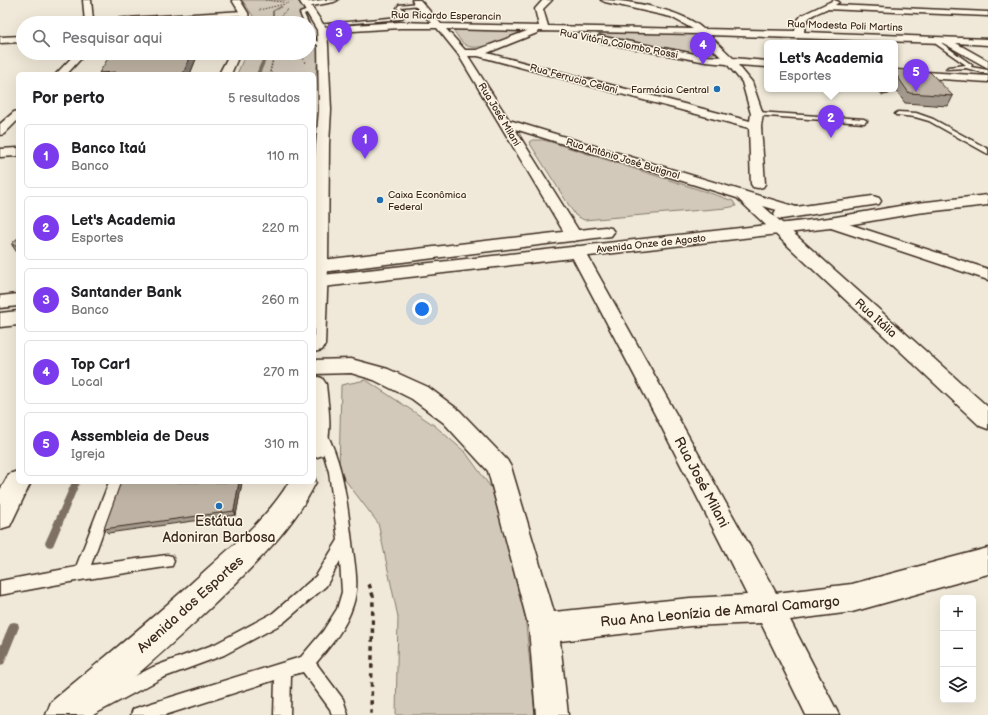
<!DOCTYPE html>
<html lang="pt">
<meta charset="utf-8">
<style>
:root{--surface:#fff;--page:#f2f2f2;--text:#202124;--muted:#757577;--line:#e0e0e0;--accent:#7c3aed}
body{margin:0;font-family:"Balsamiq Sans",sans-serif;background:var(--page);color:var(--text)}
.controls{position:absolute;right:12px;bottom:12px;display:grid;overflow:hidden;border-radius:6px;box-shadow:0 4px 16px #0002}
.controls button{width:36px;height:36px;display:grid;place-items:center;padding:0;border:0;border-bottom:1px solid var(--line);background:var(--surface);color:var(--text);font:20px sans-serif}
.you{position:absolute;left:422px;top:309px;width:14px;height:14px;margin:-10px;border:3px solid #fff;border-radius:50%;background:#1a73e8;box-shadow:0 0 0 6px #1a73e833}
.badge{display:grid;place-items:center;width:26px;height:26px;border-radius:50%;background:var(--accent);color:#fff;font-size:13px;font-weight:700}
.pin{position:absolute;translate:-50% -33px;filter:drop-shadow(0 1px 2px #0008)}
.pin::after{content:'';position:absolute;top:21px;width:14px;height:12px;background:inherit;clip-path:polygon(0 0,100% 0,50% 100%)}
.popup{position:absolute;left:764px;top:40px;width:134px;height:52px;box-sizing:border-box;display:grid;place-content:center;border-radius:6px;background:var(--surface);filter:drop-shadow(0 1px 3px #0005);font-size:13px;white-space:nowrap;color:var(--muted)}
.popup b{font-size:15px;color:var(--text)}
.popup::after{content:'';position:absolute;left:50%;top:100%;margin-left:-8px;border:8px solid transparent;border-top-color:var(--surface)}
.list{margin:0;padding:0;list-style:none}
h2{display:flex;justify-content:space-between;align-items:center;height:52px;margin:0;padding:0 16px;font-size:17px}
h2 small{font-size:13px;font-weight:400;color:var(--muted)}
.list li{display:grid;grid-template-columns:26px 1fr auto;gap:12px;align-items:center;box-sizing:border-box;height:64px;margin:0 8px 8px;padding:0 8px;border:1px solid var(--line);border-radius:6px}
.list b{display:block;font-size:15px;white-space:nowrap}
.list p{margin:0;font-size:13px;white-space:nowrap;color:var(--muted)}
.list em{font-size:13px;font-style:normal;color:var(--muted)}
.icon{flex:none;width:22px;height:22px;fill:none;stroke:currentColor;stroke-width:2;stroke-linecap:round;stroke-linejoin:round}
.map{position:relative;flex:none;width:988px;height:715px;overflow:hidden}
.search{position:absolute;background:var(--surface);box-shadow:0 4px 16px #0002;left:16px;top:16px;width:300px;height:44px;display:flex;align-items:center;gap:10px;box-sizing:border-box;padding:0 14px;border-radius:22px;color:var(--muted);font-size:15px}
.panel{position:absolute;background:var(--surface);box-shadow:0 4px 16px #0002;left:16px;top:72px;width:300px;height:412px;border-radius:6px}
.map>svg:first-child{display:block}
</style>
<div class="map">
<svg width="988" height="715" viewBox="0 0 988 715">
<rect width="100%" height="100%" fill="#f0e9d9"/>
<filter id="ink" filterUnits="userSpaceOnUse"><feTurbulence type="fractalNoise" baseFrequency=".025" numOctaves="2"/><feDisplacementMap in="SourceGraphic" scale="8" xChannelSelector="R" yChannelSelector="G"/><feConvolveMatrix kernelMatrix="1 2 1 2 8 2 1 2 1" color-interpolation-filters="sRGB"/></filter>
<g filter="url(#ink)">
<!-- green -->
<g fill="#d2c9ba" stroke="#867a6c">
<path d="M 242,0 L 297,0 L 302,6 L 320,48 L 314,87 L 314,74 L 237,74 L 246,53 L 309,53 L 309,23 L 252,23 L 253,16 Z"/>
<path d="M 460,29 L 519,30 L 520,33 C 507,38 476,54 464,44 C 460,41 457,35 454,31 L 455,30 Z"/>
<path d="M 596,31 L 693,33 L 697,34 L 715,53 L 700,54 L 611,38 L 596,33 Z"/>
<path d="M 532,140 L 543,140 L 551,142 L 719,196 L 733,201 L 736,206 L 726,208 L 584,220 L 575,215 L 529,142 Z"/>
<path d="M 366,380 L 434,425 L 466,453 L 492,489 L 523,595 L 535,715 L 396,715 L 398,617 L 378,523 L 339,472 L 341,385 Z"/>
</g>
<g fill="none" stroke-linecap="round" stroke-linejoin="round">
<!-- stream -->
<g fill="#7e7163" fill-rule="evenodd">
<path d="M 281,6 L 283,7 L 274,11 L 274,23 L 272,23 L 272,11 Z"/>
<path d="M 265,53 L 269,53 L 260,74 L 256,74 Z"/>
<path d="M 72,482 L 80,482 L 53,546 L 50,547 L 47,546 L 45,543 Z"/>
<path d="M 14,622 L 18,623 L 19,627 L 4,664 L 0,665 L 0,647 L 10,623 Z"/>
</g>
<!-- lane casing -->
<g stroke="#3b2a1e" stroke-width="3">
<g id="lane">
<path d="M 418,3 L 419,5 L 401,7 L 408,14 L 400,19 L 319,26 L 317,25 L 399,17 L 403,14 L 397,8 L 399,5 Z"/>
<path d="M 311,9 L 312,11 L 304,14 L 308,23 L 304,23 L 300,13 Z"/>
<path d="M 309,30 L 316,41 L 325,45 L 325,47 L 312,43 L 309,36 Z"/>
<path d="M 936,42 L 940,42 L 972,65 L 971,67 L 988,70 L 988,74 L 966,68 L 946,69 L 948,67 L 966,65 L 936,44 Z"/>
<path d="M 879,89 L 885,89 L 888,93 L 883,94 Z"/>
<path d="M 757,112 L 864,119 L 867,121 L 864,123 L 755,115 L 754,114 Z"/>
<path d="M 898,112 L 916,113 L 933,119 L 988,149 L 988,154 L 929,121 L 915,117 L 896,115 L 895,114 Z"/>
<path d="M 321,429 L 325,430 C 344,465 347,503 352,542 C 354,562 360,585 353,605 C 346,628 331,645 316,663 L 343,699 L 348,715 L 332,715 L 330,709 L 303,672 L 291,675 L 290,715 L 274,715 L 275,680 L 165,715 L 131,715 L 133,709 L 139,707 L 301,657 L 323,631 L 337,609 L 342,592 L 340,561 L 326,586 L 283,623 L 224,655 L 162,678 L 93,715 L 68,715 L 70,709 L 153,667 L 215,644 L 273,613 L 316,576 L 338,540 L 329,472 L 321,445 L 315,433 L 317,430 Z"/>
<path d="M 109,482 L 121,482 L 91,565 L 167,555 L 172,556 L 174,561 L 172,566 L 81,580 L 0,595 L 0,581 L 76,567 Z"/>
</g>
</g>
<!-- street casing -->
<g stroke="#3b2a1e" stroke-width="3">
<g id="street">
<path d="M 83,0 L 91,0 L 93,20 L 244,11 L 248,13 L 244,15 L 128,23 L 85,23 Z"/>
<path d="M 322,0 L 338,0 L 334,2 L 307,7 L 303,5 L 304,3 Z"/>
<path d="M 412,0 L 420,0 L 441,24 L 539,26 L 535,9 L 543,0 L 552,0 L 543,9 L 548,26 L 693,29 L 671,17 L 605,2 L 601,0 C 629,0 683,10 703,29 L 795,31 L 797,21 L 802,15 L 834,0 L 839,2 L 835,5 L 988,12 L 988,16 L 826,9 C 812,16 806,15 804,32 L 988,39 L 988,45 L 956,43 L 988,61 L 988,68 L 943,43 L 709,35 L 733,58 L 767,61 L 767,67 L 738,65 L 752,82 L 763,114 L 761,126 L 765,184 L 763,187 L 758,188 L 753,187 L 751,184 L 749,128 L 478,56 L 468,56 L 509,120 L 803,209 L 805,212 L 803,215 L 798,216 L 763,206 L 988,407 L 988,429 L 980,426 L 737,198 L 515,129 L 582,236 L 580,239 L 574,241 L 568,239 L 458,54 L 437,28 L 400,28 L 322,33 L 318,30 L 322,27 L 400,22 L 432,23 L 415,6 ZM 446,29 L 527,31 L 477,50 L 465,50 ZM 538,31 L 698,34 L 721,57 L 706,56 L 599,36 L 595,39 L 599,42 L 706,62 L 727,64 L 742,82 L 751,114 L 750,121 L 487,53 L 537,33 Z"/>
<path d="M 23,36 L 23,42 L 0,43 L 0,37 Z"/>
<path d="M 76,53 L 86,53 L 67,74 L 56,74 Z"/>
<path d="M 895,70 L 988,76 L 988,82 L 895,76 Z"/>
<path d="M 18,111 L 18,120 L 4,134 L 0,135 L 0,124 L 14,112 Z"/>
<path d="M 18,148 L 18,156 L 0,157 L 0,149 Z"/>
<path d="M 830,218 L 988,269 L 988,280 L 825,226 L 822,223 L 825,220 Z"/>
<path d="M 577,246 L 583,248 L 585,251 L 776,593 L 852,584 L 988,548 L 988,574 L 852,612 L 790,620 L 839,715 L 806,715 L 761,623 L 690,626 L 560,641 L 568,715 L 536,715 L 529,628 L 488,471 L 444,423 L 412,399 L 374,380 L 351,373 L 314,374 L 314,360 L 351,359 L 388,369 L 428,387 L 460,411 L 507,460 L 511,467 L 554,612 L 690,598 L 747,595 L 660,424 L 569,251 L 571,248 Z"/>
</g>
</g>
<!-- secondary casing -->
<g stroke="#3b2a1e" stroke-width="3">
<g id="secondary">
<path d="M 988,195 L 988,205 L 917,213 L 830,228 L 314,288 L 314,276 L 830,218 L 917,203 Z"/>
<path d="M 873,196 L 879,198 L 881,201 L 879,204 L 782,219 L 776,218 L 774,214 L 776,210 L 782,209 Z"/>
<path d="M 605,227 L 611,228 L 614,232 L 611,236 L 314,273 L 314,261 Z"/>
<path d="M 18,294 L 18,306 L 0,308 L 0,296 Z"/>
<path d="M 18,311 L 18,325 L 0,327 L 0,313 Z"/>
</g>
</g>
<!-- primary casing -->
<g stroke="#3b2a1e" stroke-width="3">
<g id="primary">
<path d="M 232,0 L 240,0 L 248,13 L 250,23 L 240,23 L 240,13 Z"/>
<path d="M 299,0 L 307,0 L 327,30 L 328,46 L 331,110 L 329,144 L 328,266 L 325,345 L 322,350 L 314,352 L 314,169 L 319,110 L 318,46 L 317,30 Z"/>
<path d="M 230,53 L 240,53 L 231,74 L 219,74 Z"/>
<path d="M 314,376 L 322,378 L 326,384 C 328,407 334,434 323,455 L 314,458 Z"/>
<path d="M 18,471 L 18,482 L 31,482 L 10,526 L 0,529 L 0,490 L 9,474 Z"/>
<path d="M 314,477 L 316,482 C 295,525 262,557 229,590 C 184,634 138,674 91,715 L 46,715 L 51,702 C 104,658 157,615 208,568 C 237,542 269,516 289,482 L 314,482 Z"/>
</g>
</g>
<!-- path-far2 -->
<g stroke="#3b2a1e" stroke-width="1" stroke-dasharray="1.5 1.5" stroke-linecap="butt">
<path d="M 265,0 L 284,2"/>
<path d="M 259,10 L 289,3"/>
<path d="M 281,23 L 282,14 L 289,9"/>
<path d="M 299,53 L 304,60"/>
<path d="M 273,60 L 275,53"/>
</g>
<!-- path-far1 -->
<g stroke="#3b2a1e" stroke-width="1.5" stroke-dasharray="1.5 1.5" stroke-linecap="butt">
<path d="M 303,59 L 306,63"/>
<path d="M 272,74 L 270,72 L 273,59"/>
</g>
<!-- path -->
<path stroke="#3b2a1e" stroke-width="3.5" stroke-dasharray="4.5 4.5" stroke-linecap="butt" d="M 369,584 L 373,596 L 371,715"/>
<!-- lane -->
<use href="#lane" fill="#fcf5e5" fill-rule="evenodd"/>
<!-- street -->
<use href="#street" fill="#fcf5e5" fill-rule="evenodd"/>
<!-- secondary -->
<use href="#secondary" fill="#fcf5e5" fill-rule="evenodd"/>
<!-- primary -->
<use href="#primary" fill="#fcf5e5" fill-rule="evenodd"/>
</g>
<!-- wall -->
<g fill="#a39a8d" stroke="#3b2a1e">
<path d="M 196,59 L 190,74 L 100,74 L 99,73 Z"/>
<path d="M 895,69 L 953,96 L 948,106 L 905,103 L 895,89 Z"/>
<path d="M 18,238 L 18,254 L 12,245 Z"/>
<path d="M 121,482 L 242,482 L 236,515 L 108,533 L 104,529 Z"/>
</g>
<!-- shaded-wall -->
<g fill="#857d73" stroke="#3b2a1e">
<path d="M 192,53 L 194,53 L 196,59 L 190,74 L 183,74 Z"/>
<path d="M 239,482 L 242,482 L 236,515 L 234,511 Z"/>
</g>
<!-- building -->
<g fill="#beb3a4" stroke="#3b2a1e">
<path d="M 140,53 L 192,53 L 183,74 L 114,74 L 116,72 L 99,73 L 110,55 Z"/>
<path d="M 895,69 L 930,72 L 953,96 L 909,93 L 895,73 Z"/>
<path d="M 18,238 L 18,245 L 12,245 L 12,243 Z"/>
<path d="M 121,482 L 239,482 L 234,511 L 104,529 Z"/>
</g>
</g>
<!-- markers -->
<g fill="#1f6fb2" stroke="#fcf5e5" stroke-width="1.5">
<circle cx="717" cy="89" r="4"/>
<circle cx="380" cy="200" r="4"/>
<circle cx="219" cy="506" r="4"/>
</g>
<g text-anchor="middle" stroke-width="3" stroke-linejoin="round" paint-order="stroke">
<!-- far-street labels -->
<g font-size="10" fill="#3b2a1e" stroke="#fcf5e5">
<text transform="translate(446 15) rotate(1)" y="4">Rua Ricardo Esperancin</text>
<text transform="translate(845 25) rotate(2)" y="4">Rua Modesta Poli Martins</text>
<text transform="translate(619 43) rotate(11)" y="4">Rua Vitória Colombo Rossi</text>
<text transform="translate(574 78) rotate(15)" y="4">Rua Ferrucio Celani</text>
<text transform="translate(500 114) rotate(59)" y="4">Rua José Milani</text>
<text transform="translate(623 158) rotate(17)" y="4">Rua Antônio José Butignol</text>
<text transform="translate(651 243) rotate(-6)" y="4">Avenida Onze de Agosto</text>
</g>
<!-- far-poi labels -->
<g font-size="10" fill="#3b2a1e" stroke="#fcf5e5" text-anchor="end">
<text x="709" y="93">Farmácia Central</text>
<text x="388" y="198" text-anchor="start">Caixa Econômica<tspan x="388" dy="12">Federal</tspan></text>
</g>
<!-- street labels -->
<g font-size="12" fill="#3b2a1e" stroke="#fcf5e5">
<text transform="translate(876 318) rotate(42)" y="4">Rua Itália</text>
</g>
<!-- near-street labels -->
<g font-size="14" fill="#3b2a1e" stroke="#fcf5e5">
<text transform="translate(702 482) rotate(62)" y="5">Rua José Milani</text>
<text transform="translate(190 604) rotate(-42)" y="5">Avenida dos Esportes</text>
<text transform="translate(720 611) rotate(-5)" y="5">Rua Ana Leonízia de Amaral Camargo</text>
</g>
<!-- near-poi labels -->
<g font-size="14" fill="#3b2a1e" stroke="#fcf5e5">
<text x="219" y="526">Estátua<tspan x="219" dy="16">Adoniran Barbosa</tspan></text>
</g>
</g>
</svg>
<div class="controls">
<button>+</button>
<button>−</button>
<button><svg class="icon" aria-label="layers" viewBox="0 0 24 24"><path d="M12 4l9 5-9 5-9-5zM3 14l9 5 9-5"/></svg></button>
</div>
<div class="you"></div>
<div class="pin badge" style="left:365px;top:159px">1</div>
<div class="pin badge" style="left:831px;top:138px">2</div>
<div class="popup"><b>Let's Academia</b>Esportes</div>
<div class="pin badge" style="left:339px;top:53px">3</div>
<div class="pin badge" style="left:703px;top:65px">4</div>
<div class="pin badge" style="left:916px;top:92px">5</div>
<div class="search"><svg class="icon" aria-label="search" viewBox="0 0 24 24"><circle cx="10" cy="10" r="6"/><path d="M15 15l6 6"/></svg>Pesquisar aqui</div>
<section class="panel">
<h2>Por perto<small>5 resultados</small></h2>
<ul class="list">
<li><span class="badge">1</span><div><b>Banco Itaú</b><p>Banco</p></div><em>110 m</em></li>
<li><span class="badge">2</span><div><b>Let's Academia</b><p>Esportes</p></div><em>220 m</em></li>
<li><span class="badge">3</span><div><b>Santander Bank</b><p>Banco</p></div><em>260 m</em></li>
<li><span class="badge">4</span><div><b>Top Car1</b><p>Local</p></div><em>270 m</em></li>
<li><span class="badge">5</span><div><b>Assembleia de Deus</b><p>Igreja</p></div><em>310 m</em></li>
</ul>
</section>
</div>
